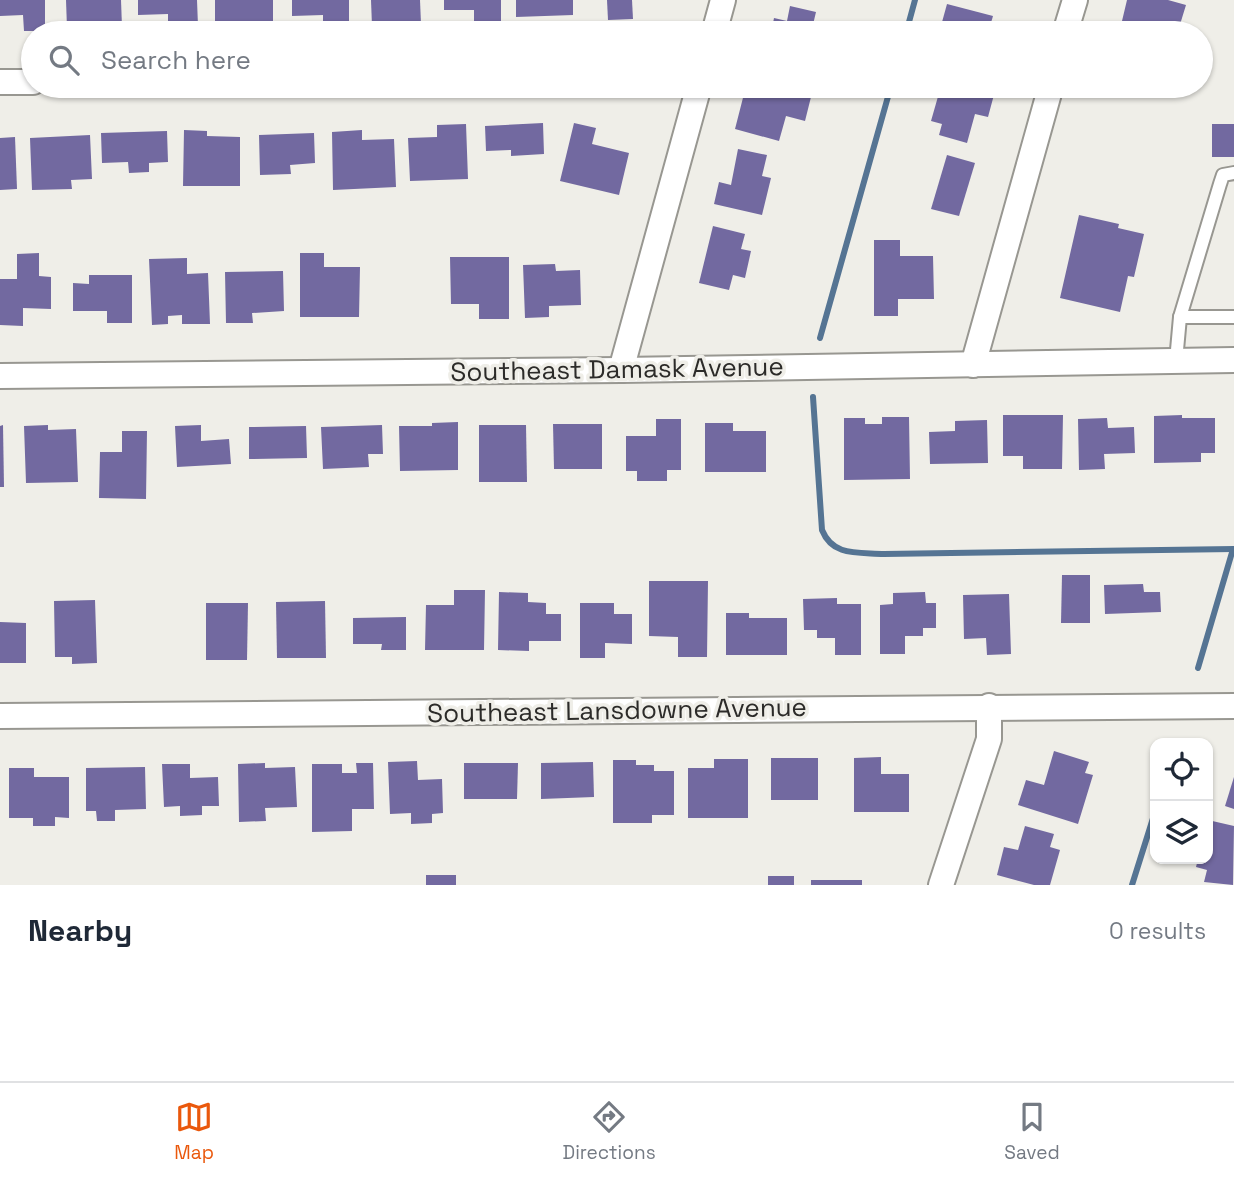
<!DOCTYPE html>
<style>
:root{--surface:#fff;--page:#f2f2f3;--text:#1f2937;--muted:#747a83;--line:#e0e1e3;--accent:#ea580c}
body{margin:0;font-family:"Space Grotesk",sans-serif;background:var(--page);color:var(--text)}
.controls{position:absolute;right:21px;bottom:21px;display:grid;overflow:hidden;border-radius:14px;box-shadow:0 2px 5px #0004}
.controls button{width:63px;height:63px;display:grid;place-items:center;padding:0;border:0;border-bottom:2px solid var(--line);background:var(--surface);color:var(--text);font:35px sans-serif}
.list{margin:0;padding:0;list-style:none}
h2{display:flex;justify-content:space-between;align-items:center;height:91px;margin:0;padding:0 28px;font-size:30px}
h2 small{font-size:23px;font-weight:400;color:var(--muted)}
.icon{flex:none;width:38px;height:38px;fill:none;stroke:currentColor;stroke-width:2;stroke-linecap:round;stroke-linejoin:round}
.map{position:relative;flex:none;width:1234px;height:885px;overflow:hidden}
.search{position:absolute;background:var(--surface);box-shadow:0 2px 5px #0004;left:21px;right:21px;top:21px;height:77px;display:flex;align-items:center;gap:18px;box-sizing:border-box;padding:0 24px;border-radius:38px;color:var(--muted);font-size:26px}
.sheet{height:196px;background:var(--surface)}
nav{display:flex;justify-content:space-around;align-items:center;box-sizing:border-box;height:98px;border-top:2px solid var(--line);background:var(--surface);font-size:19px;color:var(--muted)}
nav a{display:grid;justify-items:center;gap:4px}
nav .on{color:var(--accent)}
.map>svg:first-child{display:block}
</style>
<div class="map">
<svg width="1234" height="885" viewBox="0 0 1234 885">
<rect width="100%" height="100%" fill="#efeee8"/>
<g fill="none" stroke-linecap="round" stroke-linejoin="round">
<!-- stream -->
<g stroke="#557493" stroke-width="6">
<path d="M 906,33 L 915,0"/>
<path d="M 820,338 L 891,86"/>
<path d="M 813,397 L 822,530 C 833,557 858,552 884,554 L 1234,549"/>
<path d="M 1198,668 L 1233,549"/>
<path d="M 1132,885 L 1155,812"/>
</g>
</g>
<!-- building -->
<g fill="#7269a0">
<path d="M 0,0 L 45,0 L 45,31 L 24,31 L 23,15 L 0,16 Z"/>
<path d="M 66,0 L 121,0 L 122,27 L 67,28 Z"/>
<path d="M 138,0 L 197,0 L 198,26 L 168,27 L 168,14 L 138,15 Z"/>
<rect x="215" y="0" width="58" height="26"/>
<path d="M 292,0 L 349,0 L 349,21 L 323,22 L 323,15 L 292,16 Z"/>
<path d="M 371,0 L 420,0 L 421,24 L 372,26 Z"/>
<path d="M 444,0 L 501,0 L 501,23 L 474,23 L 474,10 L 444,10 Z"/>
<path d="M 516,0 L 573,0 L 573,15 L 516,17 Z"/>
<path d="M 607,0 L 632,0 L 633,19 L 608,20 Z"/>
<path d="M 1127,0 L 1168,0 L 1186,5 L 1178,31 L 1153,25 L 1152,29 L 1122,21 Z"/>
<path d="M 947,4 L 993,16 L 988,33 L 939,33 Z"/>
<path d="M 790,6 L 816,12 L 811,33 L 771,33 L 774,18 L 787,21 Z"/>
<path d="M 746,86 L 785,86 L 812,93 L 805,121 L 786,116 L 779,141 L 735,129 Z"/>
<path d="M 941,86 L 976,86 L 995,91 L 988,117 L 975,114 L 967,143 L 939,135 L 942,124 L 931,121 Z"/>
<path d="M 543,123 L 544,154 L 511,156 L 511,150 L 486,151 L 485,126 Z"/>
<path d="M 574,123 L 596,128 L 592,144 L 629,153 L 619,195 L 560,181 Z"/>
<path d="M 466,124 L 468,179 L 410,181 L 408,138 L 437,137 L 437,125 Z"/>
<rect x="1212" y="124" width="22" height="33"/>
<path d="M 184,130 L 207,131 L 207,136 L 240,137 L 240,186 L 183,186 Z"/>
<path d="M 362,130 L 362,140 L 394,139 L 396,187 L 333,190 L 332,132 Z"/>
<path d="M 167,131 L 168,162 L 149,163 L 149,172 L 129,173 L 128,162 L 102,163 L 101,133 Z"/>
<path d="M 314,133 L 315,163 L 290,165 L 291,174 L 260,175 L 259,135 Z"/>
<path d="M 90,135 L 92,179 L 71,180 L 72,189 L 32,190 L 30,138 Z"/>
<path d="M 15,137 L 17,189 L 0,190 L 0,138 Z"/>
<path d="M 738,149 L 767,155 L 762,176 L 771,178 L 762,215 L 714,204 L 719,182 L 731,185 Z"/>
<path d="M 947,155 L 975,163 L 959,216 L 931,209 Z"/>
<path d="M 1079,215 L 1119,224 L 1118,228 L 1144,234 L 1134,277 L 1128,276 L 1120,312 L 1060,298 Z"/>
<path d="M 713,226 L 745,234 L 741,249 L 751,251 L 745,278 L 733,275 L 729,290 L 699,283 Z"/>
<path d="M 874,240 L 900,240 L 900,256 L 933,256 L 934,299 L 898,299 L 898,316 L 874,316 Z"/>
<path d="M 39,253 L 39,276 L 51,277 L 51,309 L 23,308 L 23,326 L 0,325 L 0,279 L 17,279 L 17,254 Z"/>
<path d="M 300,253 L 324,253 L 324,267 L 360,267 L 359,317 L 300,317 Z"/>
<path d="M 450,257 L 509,257 L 509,319 L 479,319 L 479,304 L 451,304 Z"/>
<path d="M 187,258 L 187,274 L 208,273 L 210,324 L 182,324 L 182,315 L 168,316 L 168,324 L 152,325 L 149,259 Z"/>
<path d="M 555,264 L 556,271 L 580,270 L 581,305 L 549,306 L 549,317 L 525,318 L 523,265 Z"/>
<path d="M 283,271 L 284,311 L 252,313 L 253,323 L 226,323 L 225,272 Z"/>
<path d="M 89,275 L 132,275 L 132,323 L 107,323 L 107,311 L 73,311 L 73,283 L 89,284 Z"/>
<path d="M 1003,415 L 1063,415 L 1062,469 L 1023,469 L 1023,456 L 1003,456 Z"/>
<path d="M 1182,415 L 1182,418 L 1215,418 L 1215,453 L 1201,453 L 1201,462 L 1154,463 L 1154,416 Z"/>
<path d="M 882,417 L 909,417 L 910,479 L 844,480 L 844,418 L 865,418 L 865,424 L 882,424 Z"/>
<path d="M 1107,418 L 1108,428 L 1134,427 L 1135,453 L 1104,454 L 1105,469 L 1079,470 L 1078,419 Z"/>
<path d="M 656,419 L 681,419 L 681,470 L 667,470 L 667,481 L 637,481 L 637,471 L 626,471 L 626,436 L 656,436 Z"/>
<path d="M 987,420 L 988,463 L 930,464 L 929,432 L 955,431 L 955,421 Z"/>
<path d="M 458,422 L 458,470 L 400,471 L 399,426 L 432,426 L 432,423 Z"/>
<path d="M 705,423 L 733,423 L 733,431 L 766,431 L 766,472 L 705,472 Z"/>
<path d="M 553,424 L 602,424 L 602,469 L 554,469 Z"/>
<path d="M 3,425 L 4,487 L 0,487 L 0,426 Z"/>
<path d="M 48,425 L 48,430 L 76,429 L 78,482 L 26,483 L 24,426 Z"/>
<path d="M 201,425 L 201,441 L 229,439 L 231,464 L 177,467 L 175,426 Z"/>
<path d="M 382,425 L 383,454 L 368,454 L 369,467 L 323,469 L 321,427 Z"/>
<path d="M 479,425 L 526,425 L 527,482 L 479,482 Z"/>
<path d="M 306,426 L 307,458 L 249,459 L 249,427 Z"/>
<path d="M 122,431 L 147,431 L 146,499 L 99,498 L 100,452 L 122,452 Z"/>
<path d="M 1062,575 L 1090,575 L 1090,623 L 1061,623 Z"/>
<path d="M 649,581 L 708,581 L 707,657 L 678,657 L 678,637 L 649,636 Z"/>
<path d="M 1143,584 L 1144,592 L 1160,592 L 1161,612 L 1105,614 L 1104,585 Z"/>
<path d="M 454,590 L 485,590 L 484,650 L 425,650 L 426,605 L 454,605 Z"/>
<path d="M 499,592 L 528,593 L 528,602 L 546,603 L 546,614 L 561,614 L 561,641 L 529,641 L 529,651 L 498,650 Z"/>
<path d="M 925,592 L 926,603 L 936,603 L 936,628 L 923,628 L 923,636 L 905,636 L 905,654 L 880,654 L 880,605 L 893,604 L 893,593 Z"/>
<path d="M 1009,594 L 1011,654 L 987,655 L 986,638 L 964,639 L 963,595 Z"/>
<path d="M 837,598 L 837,604 L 861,604 L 861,655 L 835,655 L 835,638 L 817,638 L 817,630 L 804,630 L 803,599 Z"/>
<path d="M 95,600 L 97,663 L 72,664 L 72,657 L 55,657 L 54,601 Z"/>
<path d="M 325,601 L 326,658 L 277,658 L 276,602 Z"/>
<path d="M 206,603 L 248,603 L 247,660 L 206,660 Z"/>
<path d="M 580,603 L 614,603 L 614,614 L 632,614 L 632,644 L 605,643 L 605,658 L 580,658 Z"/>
<path d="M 726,613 L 749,613 L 749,618 L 787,618 L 787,655 L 726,655 Z"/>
<path d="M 406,617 L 406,650 L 381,650 L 382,644 L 353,644 L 353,618 Z"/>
<path d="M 0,622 L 26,623 L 26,663 L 0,663 Z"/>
<path d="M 1054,751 L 1089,762 L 1085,773 L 1093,775 L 1078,824 L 1018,805 L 1026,780 L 1044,785 Z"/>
<path d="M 881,757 L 881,774 L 909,774 L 909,812 L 854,812 L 854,758 Z"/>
<rect x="771" y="758" width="47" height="42"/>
<path d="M 714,759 L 748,759 L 748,818 L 688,818 L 688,768 L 714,768 Z"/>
<path d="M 613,760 L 636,760 L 636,765 L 654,765 L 654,771 L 674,771 L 674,815 L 652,815 L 652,823 L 613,823 Z"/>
<path d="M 417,761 L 418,780 L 442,779 L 443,813 L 432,814 L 432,823 L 411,824 L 411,813 L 390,814 L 388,762 Z"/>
<path d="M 593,762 L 594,797 L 541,799 L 541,763 Z"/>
<path d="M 265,763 L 265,768 L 295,767 L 297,807 L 265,808 L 266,821 L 239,822 L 238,764 Z"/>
<path d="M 356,763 L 373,763 L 374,809 L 352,809 L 352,831 L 312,832 L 312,764 L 342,764 L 342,773 L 357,773 Z"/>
<path d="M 464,763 L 518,763 L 517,799 L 464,799 Z"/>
<path d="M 162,764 L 190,764 L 190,778 L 218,777 L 219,806 L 202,806 L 202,815 L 180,816 L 180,806 L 164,807 Z"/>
<path d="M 145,767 L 146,809 L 115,810 L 115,821 L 97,821 L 96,811 L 86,811 L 86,768 Z"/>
<path d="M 9,768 L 34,768 L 34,777 L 69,777 L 69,818 L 55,817 L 55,826 L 33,826 L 33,818 L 9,818 Z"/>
<path d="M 1234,777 L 1234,809 L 1225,806 Z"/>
<path d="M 1208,820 L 1234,826 L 1233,885 L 1204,882 L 1207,870 L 1196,867 L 1198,859 L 1208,859 Z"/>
<path d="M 1025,826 L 1054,834 L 1050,847 L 1060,850 L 1050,885 L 1034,885 L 997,875 L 1004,847 L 1018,850 Z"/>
<rect x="426" y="875" width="30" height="10"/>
<rect x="768" y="876" width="26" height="9"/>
<rect x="811" y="880" width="51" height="5"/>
</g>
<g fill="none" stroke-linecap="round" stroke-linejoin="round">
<!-- service casing -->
<g stroke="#989791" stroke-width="16">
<g id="service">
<path d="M 1180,317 L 1234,317"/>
<path d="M 1176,361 L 1180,317 L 1220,184 L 1223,175 L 1234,173"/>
</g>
</g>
<!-- minor casing -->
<g stroke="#989791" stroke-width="28">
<g id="minor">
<path d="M 714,33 L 723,0"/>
<path d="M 1065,33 L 1075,0"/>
<path d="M 0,82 L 33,82"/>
<path d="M 973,365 L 1051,86"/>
<path d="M 621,370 L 699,86"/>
<path d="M 0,376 L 621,370 L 1234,360"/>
<path d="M 0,716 L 1234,706"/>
<path d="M 941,885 L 989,739 L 989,706"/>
</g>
</g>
<!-- service -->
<use href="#service" stroke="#fff" stroke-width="12"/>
<!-- minor -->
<use href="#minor" stroke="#fff" stroke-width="24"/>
</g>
<g text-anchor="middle" stroke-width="7" stroke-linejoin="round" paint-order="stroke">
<!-- street labels -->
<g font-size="26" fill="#2c2b29" stroke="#efeee8">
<text transform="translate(617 369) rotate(-1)" y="9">Southeast Damask Avenue</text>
<text transform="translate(617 710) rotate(-1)" y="9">Southeast Lansdowne Avenue</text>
</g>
</g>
</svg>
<div class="controls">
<button><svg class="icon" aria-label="locate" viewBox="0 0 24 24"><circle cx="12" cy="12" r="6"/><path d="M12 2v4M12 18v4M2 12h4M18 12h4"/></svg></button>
<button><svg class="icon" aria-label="layers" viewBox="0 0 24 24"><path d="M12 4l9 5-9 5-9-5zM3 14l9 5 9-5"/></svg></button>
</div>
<div class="search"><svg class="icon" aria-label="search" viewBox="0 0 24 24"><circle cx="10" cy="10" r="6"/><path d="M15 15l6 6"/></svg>Search here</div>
</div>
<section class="sheet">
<h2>Nearby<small>0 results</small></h2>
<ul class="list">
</ul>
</section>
<nav>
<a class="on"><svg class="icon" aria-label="map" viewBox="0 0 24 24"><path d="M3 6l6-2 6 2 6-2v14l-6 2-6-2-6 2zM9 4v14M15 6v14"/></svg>Map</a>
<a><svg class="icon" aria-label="directions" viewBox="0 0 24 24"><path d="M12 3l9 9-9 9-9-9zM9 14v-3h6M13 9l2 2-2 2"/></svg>Directions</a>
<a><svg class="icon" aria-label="saved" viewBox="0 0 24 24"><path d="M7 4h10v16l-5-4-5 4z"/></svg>Saved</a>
</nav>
